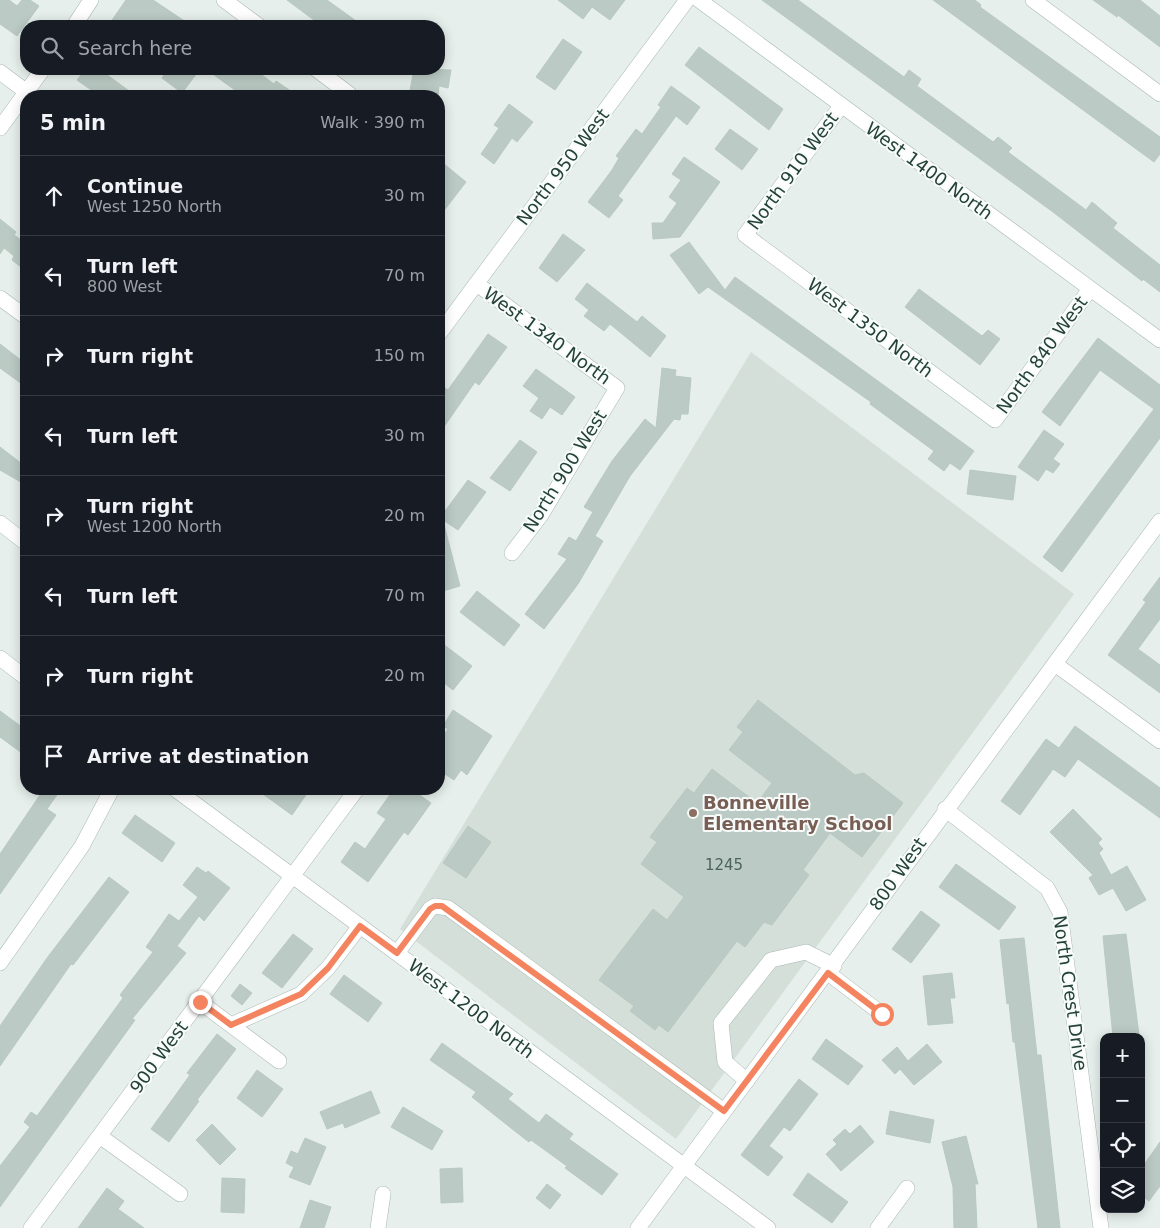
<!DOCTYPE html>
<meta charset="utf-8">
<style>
:root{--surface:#171b24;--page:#242831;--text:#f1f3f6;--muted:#9ea1a6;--line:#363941}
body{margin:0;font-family:"DejaVu Sans",sans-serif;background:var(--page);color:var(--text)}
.controls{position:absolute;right:15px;bottom:15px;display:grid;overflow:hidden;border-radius:10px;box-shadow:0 2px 12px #0003}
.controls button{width:45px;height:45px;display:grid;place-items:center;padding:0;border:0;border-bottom:1px solid var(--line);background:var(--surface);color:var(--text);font:25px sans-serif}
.stop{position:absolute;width:15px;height:15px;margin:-11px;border:4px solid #f4845f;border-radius:50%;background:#fff}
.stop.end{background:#f4845f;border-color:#fff;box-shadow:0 1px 5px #0008}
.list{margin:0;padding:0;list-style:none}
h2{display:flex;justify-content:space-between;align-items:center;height:65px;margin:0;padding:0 20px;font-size:21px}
h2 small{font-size:16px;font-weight:400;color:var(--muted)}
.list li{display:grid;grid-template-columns:32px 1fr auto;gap:15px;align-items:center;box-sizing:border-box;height:80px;padding:0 20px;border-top:1px solid var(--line)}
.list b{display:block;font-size:19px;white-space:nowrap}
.list p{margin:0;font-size:16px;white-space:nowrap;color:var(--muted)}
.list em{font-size:16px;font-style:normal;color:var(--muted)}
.icon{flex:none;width:28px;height:28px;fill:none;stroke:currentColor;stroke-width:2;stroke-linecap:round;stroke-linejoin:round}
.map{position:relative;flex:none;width:1160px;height:1228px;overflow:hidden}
.search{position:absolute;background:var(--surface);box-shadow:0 2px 12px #0003;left:20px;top:20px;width:425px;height:55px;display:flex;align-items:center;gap:12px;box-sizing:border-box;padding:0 18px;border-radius:20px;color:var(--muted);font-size:19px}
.panel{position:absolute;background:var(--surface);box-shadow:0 2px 12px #0003;left:20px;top:90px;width:425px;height:705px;border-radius:20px}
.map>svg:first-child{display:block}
</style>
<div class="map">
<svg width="1160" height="1228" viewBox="0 0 1160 1228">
<rect width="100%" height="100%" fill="#e6efeb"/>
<!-- built -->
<path fill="#d4dfda" d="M 751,352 L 1074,594 L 676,1139 L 400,929 Z"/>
<!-- building -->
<g fill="#bbcac4" stroke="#b8c9c2">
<path d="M 0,0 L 9,0 L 17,6 L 22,0 L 30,0 L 39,6 L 17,36 L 0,24 Z"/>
<path d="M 126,0 L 153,0 L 192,26 L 108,26 Z"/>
<path d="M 287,0 L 327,0 L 363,26 L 322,26 Z"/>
<path d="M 558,0 L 625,0 L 610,20 L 592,7 L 583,19 Z"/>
<path d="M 762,0 L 798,0 L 904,77 L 909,70 L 921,79 L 917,86 L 993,142 L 998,137 L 1012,148 L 1008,152 L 1086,210 L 1092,202 L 1117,223 L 1113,228 L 1160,265 L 1160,292 L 1143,279 L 1142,281 L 1053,212 Z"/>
<path d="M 933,0 L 975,0 L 981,5 L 980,7 L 1160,137 L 1160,154 L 1154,162 Z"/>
<path d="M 1093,0 L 1140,0 L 1160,16 L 1160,47 L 1118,15 L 1117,17 Z"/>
<path d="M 563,39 L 582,52 L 555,90 L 536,77 Z"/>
<path d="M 699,47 L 783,109 L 769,130 L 685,65 Z"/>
<path d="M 86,69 L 99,69 L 136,96 L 100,96 L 77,80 Z"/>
<path d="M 168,69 L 200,69 L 182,93 L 162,78 Z"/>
<path d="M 206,69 L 254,69 L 274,84 L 276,81 L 298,96 L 243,96 Z"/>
<path d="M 414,69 L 451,70 L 448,88 L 439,86 L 438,96 L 409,96 Z"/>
<path d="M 671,86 L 700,107 L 687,125 L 676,116 L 618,196 L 623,200 L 609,218 L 588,202 L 612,170 L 619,158 L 616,156 L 636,129 L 642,134 L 661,107 L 658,105 Z"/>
<path d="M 509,104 L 533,122 L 517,142 L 512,138 L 494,164 L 481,154 L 499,128 L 494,125 Z"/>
<path d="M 730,129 L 758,149 L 742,170 L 715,149 Z"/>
<path d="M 684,157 L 720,182 L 680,237 L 653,239 L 652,223 L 663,223 L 677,203 L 669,197 L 681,180 L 672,174 Z"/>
<path d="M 444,164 L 466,182 L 439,217 L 439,171 Z"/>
<path d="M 0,219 L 16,232 L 14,235 L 24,242 L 26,240 L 26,271 L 12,260 L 14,256 L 4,248 L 0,254 Z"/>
<path d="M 563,234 L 585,250 L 557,282 L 539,268 Z"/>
<path d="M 689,242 L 725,290 L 735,277 L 974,451 L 960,470 L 950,463 L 944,471 L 928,459 L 934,451 L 870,404 L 871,402 L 708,287 L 699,294 L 670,255 Z"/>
<path d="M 587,283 L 637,322 L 642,316 L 666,336 L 650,357 L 610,324 L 604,331 L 584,316 L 589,310 L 575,299 Z"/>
<path d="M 919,289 L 982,336 L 988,330 L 1000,339 L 980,365 L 905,307 Z"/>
<path d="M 488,334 L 507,347 L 479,385 L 475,382 L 439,434 L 439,396 L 445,388 L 448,390 Z"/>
<path d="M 1098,338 L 1160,385 L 1160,438 L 1062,572 L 1043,557 L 1154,409 L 1100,370 L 1060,426 L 1042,412 Z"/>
<path d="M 0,344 L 26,364 L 26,387 L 0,368 Z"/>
<path d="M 662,368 L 676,370 L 675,376 L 691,378 L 688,414 L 681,414 L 680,420 L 674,419 L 630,476 L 595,536 L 603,541 L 578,584 L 544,629 L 525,614 L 567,559 L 558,554 L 569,537 L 576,541 L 593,512 L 584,507 L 612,461 L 645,419 L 656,428 Z"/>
<path d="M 536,369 L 575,397 L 562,415 L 550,407 L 542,419 L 530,411 L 539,398 L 523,386 Z"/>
<path d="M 1044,430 L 1064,444 L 1053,459 L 1060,464 L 1053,473 L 1046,469 L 1038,481 L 1018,467 Z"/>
<path d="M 520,440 L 537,452 L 510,491 L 490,478 Z"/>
<path d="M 0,447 L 26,467 L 26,485 L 0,470 Z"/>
<path d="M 970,470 L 1016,476 L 1013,500 L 967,494 Z"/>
<path d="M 468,480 L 486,492 L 458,530 L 440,518 Z"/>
<path d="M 443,521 L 460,586 L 443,591 L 441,584 L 439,585 L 439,522 Z"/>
<path d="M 1160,577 L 1160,619 L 1138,649 L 1160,665 L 1160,693 L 1108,655 L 1146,602 L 1143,600 Z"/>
<path d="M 477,591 L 520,625 L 504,646 L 460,612 Z"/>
<path d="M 439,641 L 472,666 L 453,690 L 439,679 Z"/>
<path d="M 758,700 L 855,775 L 864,773 L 903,803 L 862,857 L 830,833 L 803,870 L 809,875 L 772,925 L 764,922 L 745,947 L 737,941 L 668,1032 L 659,1025 L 655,1030 L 630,1011 L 634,1006 L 599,980 L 653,909 L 667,920 L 684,897 L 641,864 L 657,842 L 650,837 L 687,788 L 694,793 L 712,769 L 757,803 L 772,783 L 729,750 L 743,732 L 737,727 Z"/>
<path d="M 453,710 L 492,736 L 467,775 L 461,770 L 454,780 L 439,770 L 439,743 L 448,729 L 443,726 Z"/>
<path d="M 0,711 L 26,730 L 26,756 L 0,737 Z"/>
<path d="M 1075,726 L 1160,788 L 1160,818 L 1078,759 L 1065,777 L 1053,769 L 1020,815 L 1001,801 L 1046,739 L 1059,748 Z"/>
<path d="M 44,789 L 61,789 L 47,809 L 56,815 L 0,894 L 0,854 Z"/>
<path d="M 256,789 L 310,789 L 292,815 Z"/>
<path d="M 394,789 L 411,789 L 431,803 L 408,835 L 404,832 L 368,882 L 341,862 L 355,842 L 365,849 L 386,819 L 377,813 Z"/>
<path d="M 1073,809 L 1102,839 L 1098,843 L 1103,849 L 1099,853 L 1111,875 L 1127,866 L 1146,900 L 1126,911 L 1113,888 L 1099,895 L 1089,878 L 1093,875 L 1050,832 Z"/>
<path d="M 135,815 L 175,843 L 162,862 L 122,833 Z"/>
<path d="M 468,826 L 491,842 L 466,878 L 443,863 Z"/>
<path d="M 956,864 L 1016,907 L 999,930 L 939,887 Z"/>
<path d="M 197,867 L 206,873 L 208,871 L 230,888 L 204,921 L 199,916 L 177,946 L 186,953 L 132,1019 L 135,1020 L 0,1207 L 0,1166 L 30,1127 L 24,1122 L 31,1112 L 37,1116 L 123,998 L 120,995 L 153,952 L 146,947 L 169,914 L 179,921 L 198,897 L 183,885 Z"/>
<path d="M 109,877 L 129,892 L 73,965 L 71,964 L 0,1066 L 0,1026 L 47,958 Z"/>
<path d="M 921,911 L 940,925 L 911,963 L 892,949 Z"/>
<path d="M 293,934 L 313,949 L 282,988 L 262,973 Z"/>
<path d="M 1126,934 L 1139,1035 L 1113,1037 L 1103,936 Z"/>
<path d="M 1024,938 L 1037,1055 L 1041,1055 L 1060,1228 L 1038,1228 L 1015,1042 L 1013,1042 L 1009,1003 L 1007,1004 L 1000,940 Z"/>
<path d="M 952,973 L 955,998 L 950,998 L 953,1023 L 928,1025 L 923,976 Z"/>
<path d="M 344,975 L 382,1003 L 368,1022 L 330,994 Z"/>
<path d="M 240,984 L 252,993 L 242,1005 L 231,996 Z"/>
<path d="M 217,1034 L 236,1049 L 197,1100 L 199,1101 L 169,1142 L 151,1129 L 190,1075 L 187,1073 Z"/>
<path d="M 826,1039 L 863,1066 L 848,1085 L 812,1059 Z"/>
<path d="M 442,1043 L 513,1094 L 508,1099 L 539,1123 L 546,1114 L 573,1134 L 569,1139 L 618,1174 L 602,1195 L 565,1168 L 567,1166 L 531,1140 L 529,1142 L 516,1132 L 472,1097 L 476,1092 L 430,1060 Z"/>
<path d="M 927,1044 L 942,1062 L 914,1085 L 900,1069 L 895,1074 L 882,1060 L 897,1047 L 908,1061 Z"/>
<path d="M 257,1070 L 283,1089 L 262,1117 L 237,1098 Z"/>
<path d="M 799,1079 L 818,1094 L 790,1131 L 784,1127 L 769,1146 L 783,1157 L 768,1176 L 741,1155 Z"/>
<path d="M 371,1091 L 380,1113 L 345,1128 L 343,1123 L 327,1129 L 320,1112 Z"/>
<path d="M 403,1107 L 443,1131 L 432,1150 L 391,1127 Z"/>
<path d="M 890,1111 L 934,1120 L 930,1143 L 886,1134 Z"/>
<path d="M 212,1124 L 236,1149 L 220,1165 L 196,1140 Z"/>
<path d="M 860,1125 L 874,1142 L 841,1171 L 826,1154 L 837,1144 L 833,1140 L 845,1129 L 850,1134 Z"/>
<path d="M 966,1136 L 978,1184 L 975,1184 L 977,1228 L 954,1228 L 953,1187 L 942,1142 Z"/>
<path d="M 305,1138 L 326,1147 L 310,1185 L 289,1177 L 294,1167 L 286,1163 L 291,1151 L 298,1154 Z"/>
<path d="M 1160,1142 L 1160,1186 L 1149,1201 L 1141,1195 L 1141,1169 Z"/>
<path d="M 462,1168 L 463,1202 L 441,1203 L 440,1169 Z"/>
<path d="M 808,1173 L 848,1202 L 832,1223 L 793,1195 Z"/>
<path d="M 222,1178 L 245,1179 L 244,1213 L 221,1212 Z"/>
<path d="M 547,1184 L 561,1195 L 550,1209 L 536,1198 Z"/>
<path d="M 107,1188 L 124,1201 L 118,1209 L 144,1228 L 78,1228 Z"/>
<path d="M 310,1200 L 331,1207 L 324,1228 L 300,1228 Z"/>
</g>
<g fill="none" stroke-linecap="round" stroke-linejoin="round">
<!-- minor casing -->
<g stroke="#a8b8b2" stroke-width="16">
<g id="minor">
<path d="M 224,0 L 259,26"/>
<path d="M 699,0 L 1160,340"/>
<path d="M 1033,0 L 1160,94"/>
<path d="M 74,26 L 91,0"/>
<path d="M 316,69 L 349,94"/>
<path d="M 0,72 L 32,96"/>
<path d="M 841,106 L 745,235 L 995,420 L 1090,289"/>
<path d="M 0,128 L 43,69"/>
<path d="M 477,284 L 617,388 L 541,515 L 512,553"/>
<path d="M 0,298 L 26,317"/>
<path d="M 439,334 L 687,0"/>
<path d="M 0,523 L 26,543"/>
<path d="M 0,658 L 26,678"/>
<path d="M 1055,664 L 1160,741"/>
<path d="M 175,789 L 768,1228"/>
<path d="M 945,809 L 1047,888 L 1060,912 L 1101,1228"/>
<path d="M 397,953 L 430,909 L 435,906 L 448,908 L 724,1111"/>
<path d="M 0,963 L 82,846 L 112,789"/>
<path d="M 828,973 L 882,1014"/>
<path d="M 200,1002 L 279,1061"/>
<path d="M 231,1025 L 301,994 L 328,968 L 360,926"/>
<path d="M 747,1081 L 725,1062 L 721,1023 L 771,960 L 806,952 L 834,966"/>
<path d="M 101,1137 L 180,1194"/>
<path d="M 31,1228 L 357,789"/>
<path d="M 378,1228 L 383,1194"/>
<path d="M 638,1228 L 1160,521"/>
<path d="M 878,1228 L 907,1188"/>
</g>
</g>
<!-- minor -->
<use href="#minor" stroke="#fff" stroke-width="15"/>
</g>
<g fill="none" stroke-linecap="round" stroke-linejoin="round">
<!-- route -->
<path stroke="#f4845f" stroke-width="6" d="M 200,1002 L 231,1025 L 301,994 L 328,968 L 360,926 L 397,953 L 430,909 L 435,906 L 442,906 L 724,1111 L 828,973 L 882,1014"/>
</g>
<!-- markers -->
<circle fill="#8d6e63" stroke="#f7fbf9" stroke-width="2" cx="693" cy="813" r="5"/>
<g text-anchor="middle" stroke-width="4" stroke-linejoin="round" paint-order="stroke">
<!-- number labels -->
<g font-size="15" fill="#4a645c">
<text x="724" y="870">1245</text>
</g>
<!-- street labels -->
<g font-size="18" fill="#24423a" stroke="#f7fbf9">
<text transform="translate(563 167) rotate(-53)" y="6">North 950 West</text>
<text transform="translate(793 171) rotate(-54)" y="6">North 910 West</text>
<text transform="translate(929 171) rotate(36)" y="6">West 1400 North</text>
<text transform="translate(870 328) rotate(37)" y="6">West 1350 North</text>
<text transform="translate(547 336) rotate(36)" y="6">West 1340 North</text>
<text transform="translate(1042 355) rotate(-54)" y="6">North 840 West</text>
<text transform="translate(565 471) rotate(-58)" y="6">North 900 West</text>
<text transform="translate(898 874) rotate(-55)" y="6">800 West</text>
<text transform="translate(1070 993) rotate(82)" y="6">North Crest Drive</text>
<text transform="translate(471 1009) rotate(37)" y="6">West 1200 North</text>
<text transform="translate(159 1057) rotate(-54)" y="6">900 West</text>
</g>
<!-- education labels -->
<g font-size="18" font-weight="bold" fill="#785e54" stroke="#f7fbf9" text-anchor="start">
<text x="703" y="809">Bonneville<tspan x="703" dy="21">Elementary School</tspan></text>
</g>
</g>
</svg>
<div class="controls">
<button>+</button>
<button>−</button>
<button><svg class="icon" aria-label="locate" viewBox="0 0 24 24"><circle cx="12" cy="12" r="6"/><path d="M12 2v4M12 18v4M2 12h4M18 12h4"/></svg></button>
<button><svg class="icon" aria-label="layers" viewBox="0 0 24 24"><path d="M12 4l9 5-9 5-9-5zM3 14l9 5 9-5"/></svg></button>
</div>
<div class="stop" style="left:882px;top:1014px"></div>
<div class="stop end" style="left:200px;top:1002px"></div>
<div class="search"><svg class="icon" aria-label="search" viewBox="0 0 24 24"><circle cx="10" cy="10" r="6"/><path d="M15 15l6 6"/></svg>Search here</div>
<section class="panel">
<h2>5 min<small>Walk · 390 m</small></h2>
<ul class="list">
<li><svg class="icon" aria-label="ahead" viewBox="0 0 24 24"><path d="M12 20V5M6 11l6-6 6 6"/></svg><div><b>Continue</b><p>West 1250 North</p></div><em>30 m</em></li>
<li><svg class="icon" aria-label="left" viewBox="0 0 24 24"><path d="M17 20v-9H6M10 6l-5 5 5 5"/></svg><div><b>Turn left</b><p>800 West</p></div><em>70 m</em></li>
<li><svg class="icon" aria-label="right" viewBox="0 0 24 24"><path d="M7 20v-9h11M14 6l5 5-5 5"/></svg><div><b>Turn right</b></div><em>150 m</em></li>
<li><svg class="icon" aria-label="left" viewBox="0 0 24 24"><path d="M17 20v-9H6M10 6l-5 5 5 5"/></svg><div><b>Turn left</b></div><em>30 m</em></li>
<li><svg class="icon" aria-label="right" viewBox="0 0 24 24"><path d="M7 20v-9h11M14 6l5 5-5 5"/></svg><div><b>Turn right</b><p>West 1200 North</p></div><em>20 m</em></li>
<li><svg class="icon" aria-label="left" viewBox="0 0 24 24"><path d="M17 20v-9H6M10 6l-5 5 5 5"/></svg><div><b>Turn left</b></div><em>70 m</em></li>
<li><svg class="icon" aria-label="right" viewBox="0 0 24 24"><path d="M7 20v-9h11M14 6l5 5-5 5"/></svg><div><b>Turn right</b></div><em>20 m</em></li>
<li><svg class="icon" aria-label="arrive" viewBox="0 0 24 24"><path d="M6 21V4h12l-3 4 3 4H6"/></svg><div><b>Arrive at destination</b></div></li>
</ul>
</section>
</div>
